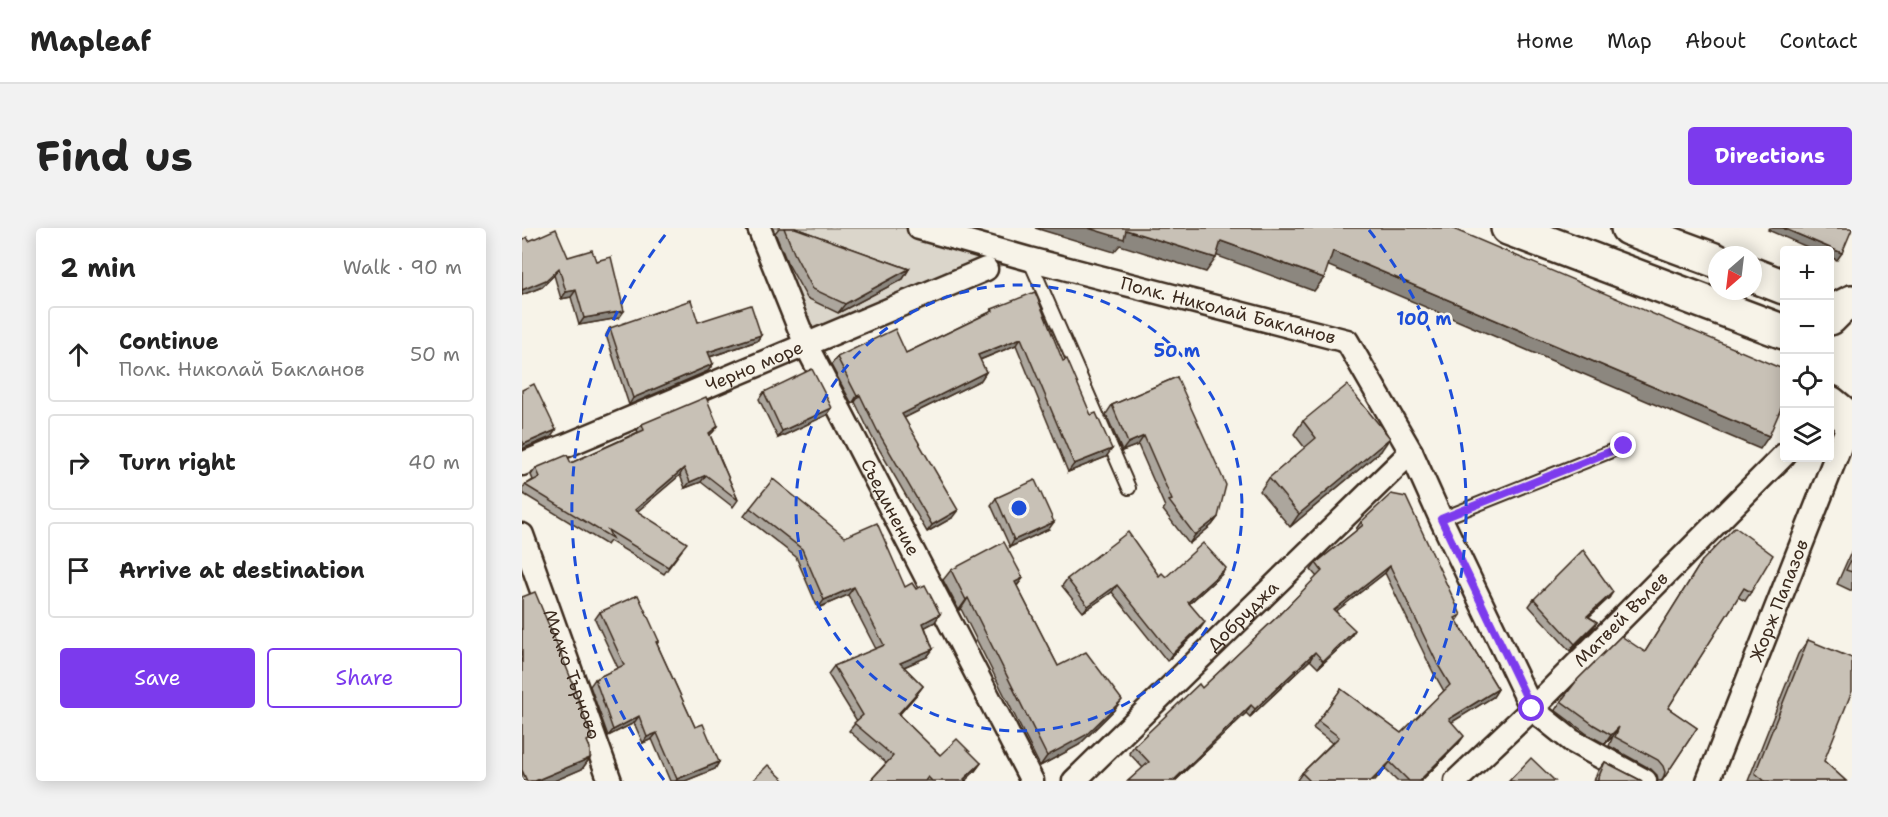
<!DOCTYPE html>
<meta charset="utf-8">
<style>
:root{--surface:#fff;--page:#f2f2f2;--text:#222;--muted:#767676;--line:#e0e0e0;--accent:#7c3aed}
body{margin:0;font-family:"Shantell Sans",sans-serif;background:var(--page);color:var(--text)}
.controls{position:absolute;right:18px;top:18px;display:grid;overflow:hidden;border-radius:6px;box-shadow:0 3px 15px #0003}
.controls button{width:54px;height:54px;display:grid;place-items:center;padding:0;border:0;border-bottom:2px solid var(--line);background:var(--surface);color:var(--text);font:30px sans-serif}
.compass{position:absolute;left:1186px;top:18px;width:54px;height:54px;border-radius:50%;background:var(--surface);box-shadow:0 3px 15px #0003;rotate:208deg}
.stop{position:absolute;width:18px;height:18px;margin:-14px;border:4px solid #7c3aed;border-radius:50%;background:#fff}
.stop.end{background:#7c3aed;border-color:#fff;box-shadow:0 2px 6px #0008}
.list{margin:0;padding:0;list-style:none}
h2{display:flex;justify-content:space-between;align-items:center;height:78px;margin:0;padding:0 24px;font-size:26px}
h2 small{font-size:20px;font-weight:400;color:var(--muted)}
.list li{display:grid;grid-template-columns:39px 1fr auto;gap:18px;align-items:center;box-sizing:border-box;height:96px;margin:0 12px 12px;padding:0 12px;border:2px solid var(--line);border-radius:6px}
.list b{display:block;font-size:22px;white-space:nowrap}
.list p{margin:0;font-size:20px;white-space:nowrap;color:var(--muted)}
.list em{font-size:20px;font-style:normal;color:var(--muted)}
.actions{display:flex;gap:12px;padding:18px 24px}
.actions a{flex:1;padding:14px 0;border:2px solid var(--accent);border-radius:6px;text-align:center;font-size:21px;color:var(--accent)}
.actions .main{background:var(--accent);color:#fff}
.icon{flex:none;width:33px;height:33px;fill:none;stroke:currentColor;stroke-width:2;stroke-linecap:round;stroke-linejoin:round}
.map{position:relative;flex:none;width:1330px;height:553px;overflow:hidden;border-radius:6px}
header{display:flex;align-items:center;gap:36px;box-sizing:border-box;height:84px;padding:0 30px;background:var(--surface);border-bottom:2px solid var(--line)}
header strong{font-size:28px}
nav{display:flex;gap:33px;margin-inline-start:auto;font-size:21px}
.intro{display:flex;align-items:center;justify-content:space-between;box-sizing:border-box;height:144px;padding:0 36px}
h1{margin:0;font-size:42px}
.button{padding:15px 27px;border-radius:6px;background:var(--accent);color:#fff;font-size:21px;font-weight:700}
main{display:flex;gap:36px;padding:0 36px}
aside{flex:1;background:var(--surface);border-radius:6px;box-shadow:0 3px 15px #0003}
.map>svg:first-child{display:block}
</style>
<header>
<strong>Mapleaf</strong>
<nav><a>Home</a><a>Map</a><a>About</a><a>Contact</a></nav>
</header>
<div class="intro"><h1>Find us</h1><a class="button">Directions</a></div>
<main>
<aside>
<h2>2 min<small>Walk · 90 m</small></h2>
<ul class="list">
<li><svg class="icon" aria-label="ahead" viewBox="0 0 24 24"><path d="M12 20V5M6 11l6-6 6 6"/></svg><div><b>Continue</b><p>Полк. Николай Бакланов</p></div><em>50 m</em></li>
<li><svg class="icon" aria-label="right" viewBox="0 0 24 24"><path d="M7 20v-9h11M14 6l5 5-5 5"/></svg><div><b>Turn right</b></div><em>40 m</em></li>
<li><svg class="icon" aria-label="arrive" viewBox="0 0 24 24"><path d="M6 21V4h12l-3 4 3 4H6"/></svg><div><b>Arrive at destination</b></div></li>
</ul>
<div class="actions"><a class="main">Save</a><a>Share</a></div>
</aside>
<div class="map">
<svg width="1330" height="553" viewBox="0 0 1330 553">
<rect width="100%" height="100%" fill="#f7f3e8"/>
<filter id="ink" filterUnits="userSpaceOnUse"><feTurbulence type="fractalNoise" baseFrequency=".0167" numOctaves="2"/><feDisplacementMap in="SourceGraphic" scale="12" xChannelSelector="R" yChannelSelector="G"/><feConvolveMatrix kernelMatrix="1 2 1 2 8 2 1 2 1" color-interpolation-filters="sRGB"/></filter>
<g filter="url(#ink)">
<!-- green -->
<path fill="#dbd6cb" stroke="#8b8074" stroke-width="1.5" d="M 237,0 L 397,0 L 507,31 L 464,41 L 284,117 Z"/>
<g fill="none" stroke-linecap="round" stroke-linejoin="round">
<!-- service casing -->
<g stroke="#3b2a1e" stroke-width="16">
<g id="service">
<path d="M 507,31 L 607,260"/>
<path d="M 919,291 L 1102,218"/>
</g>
</g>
<!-- minor casing -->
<g stroke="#3b2a1e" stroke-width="27">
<g id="minor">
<path id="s1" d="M 237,0 L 284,117 L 510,553"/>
<path id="s2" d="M 397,0 L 507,31 L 825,113 L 889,224 L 919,291 L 1010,481 L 1050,513 L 1123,553"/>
<path id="s3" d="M 0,236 L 464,41"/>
<path id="s4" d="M 0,307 L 88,553"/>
<path id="s5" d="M 552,553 L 889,224"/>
<path id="s6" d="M 934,553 L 1010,481 L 1262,227"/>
<path id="s7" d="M 1186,553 L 1328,193"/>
</g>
</g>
<!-- secondary casing -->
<g stroke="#3b2a1e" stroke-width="38">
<g id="secondary">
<path d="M 986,0 L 1262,104"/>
<path d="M 1106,0 L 1195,33"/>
<path d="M 1231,47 L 1262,59"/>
<path d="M 1308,90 L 1318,80 L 1330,74"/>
<path d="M 1308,175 L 1330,193"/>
</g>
</g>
<!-- service -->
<use href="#service" stroke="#f7f3e8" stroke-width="12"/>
<!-- minor -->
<use href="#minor" stroke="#f7f3e8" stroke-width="22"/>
<!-- secondary -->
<use href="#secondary" stroke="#f7f3e8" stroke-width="33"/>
</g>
<!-- wall -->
<g fill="#aca69d" stroke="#3b2a1e" stroke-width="1.5">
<path d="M 257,0 L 273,0 L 387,41 L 381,51 L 316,85 L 285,70 L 265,34 L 253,5 Z"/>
<path d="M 0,12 L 7,13 L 46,29 L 97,90 L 57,97 L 49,69 L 39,71 L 32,47 L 20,59 L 0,67 Z"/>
<path d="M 470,81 L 541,133 L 584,229 L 546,244 L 494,117 L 458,132 L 464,144 L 459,152 L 382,190 L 430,290 L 405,304 L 350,209 L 333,174 L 330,176 L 309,137 L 315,129 L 384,125 L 468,84 Z"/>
<path d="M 176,94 L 239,107 L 235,113 L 188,129 L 191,136 L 186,143 L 107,177 L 84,107 L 88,100 Z"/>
<path d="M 655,149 L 696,289 L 690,297 L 667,316 L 641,282 L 643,279 L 616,217 L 600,223 L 584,186 L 590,177 Z"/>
<path d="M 242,164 L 310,180 L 305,187 L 256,210 L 237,171 Z"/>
<path d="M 781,193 L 859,223 L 768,299 L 738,263 L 747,250 L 783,220 L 772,206 Z"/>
<path d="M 120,196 L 196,198 L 191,204 L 188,207 L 216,272 L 211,279 L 179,254 L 163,260 L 158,247 L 115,283 L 160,322 L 142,346 L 88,313 L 85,317 L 0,265 L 0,261 L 3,257 L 11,252 L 9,247 L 14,240 L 49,235 L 116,204 L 115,202 Z"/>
<path d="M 474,270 L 527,301 L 488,319 L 469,277 Z"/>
<path d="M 228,280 L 383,359 L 413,394 L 403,399 L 411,421 L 405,429 L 382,439 L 401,458 L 395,466 L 377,487 L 418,527 L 459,535 L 453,543 L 443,552 L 444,553 L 348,553 L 364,535 L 327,503 L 335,493 L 306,446 L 312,438 L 354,421 L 326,367 L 296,380 L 274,329 L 222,288 Z"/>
<path d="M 839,294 L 939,387 L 935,393 L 976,461 L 971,469 L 929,494 L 937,515 L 899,553 L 875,553 L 863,541 L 852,553 L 776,553 L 775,552 L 780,545 L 810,515 L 791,500 L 819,461 L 879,505 L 922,463 L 911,444 L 863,345 L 814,383 L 828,410 L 796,440 L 788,432 L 728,489 L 724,485 L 653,553 L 606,553 L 621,540 L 607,525 L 612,518 L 680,460 L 756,388 L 795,349 L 789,342 L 794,335 L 835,302 L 834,301 Z"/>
<path d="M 1330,322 L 1330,363 L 1315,356 Z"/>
<path d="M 1180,333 L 1229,364 L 1223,373 L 1216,369 L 1146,480 L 1175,500 L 1140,553 L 1136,553 L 1135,547 L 1129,541 L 1087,518 L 1091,508 L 1083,516 L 1065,506 L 1033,482 L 1039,473 L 1123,424 Z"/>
<path d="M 429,342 L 501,350 L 495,358 L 536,438 L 592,482 L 557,517 L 518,538 L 439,381 L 437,382 L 421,352 Z"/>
<path d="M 699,347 L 667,376 L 678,401 L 645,433 L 590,364 L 561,384 L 540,358 L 545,351 Z"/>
<path d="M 0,369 L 66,516 L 68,530 L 60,541 L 32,553 L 0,553 Z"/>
<path d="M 1087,370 L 1067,389 L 1075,394 L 1070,401 L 1048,423 L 1007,378 L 1012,371 Z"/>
<path d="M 78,384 L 137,413 L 135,416 L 173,499 L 197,534 L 193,541 L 163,553 L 148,553 L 130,511 L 121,515 L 112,495 L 86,508 L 68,458 L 73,451 L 96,440 L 73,391 Z"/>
<path d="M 1286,412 L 1302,533 L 1324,553 L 1226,553 L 1276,426 Z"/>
<path d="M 1083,534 L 1120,553 L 1072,553 L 1076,543 Z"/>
</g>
<!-- shaded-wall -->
<g fill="#8c877f" stroke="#3b2a1e" stroke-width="1.5">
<path d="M 513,0 L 566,0 L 604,2 L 694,30 L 684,44 L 598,17 L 592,24 Z"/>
<path d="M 1248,0 L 1261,0 L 1320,25 L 1315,32 L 1308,29 L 1308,22 L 1292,22 L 1246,2 Z"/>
<path d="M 699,13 L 802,50 L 792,63 L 690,26 Z"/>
<path d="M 811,23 L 1247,208 L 1238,221 L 802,36 Z"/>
<path d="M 37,40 L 32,47 L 20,59 L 0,67 L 0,62 Z"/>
<path d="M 387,41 L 381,51 L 316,85 L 323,76 Z"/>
<path d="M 54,62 L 49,69 L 39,71 L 44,64 Z"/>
<path d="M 102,83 L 97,90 L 57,97 L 62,90 Z"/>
<path d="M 239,107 L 235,113 L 181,131 L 186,124 Z"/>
<path d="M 499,110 L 494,117 L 450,135 L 456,127 Z"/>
<path d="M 191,136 L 186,143 L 107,177 L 111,170 Z"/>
<path d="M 464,144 L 459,152 L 374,194 L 380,186 Z"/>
<path d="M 338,167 L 333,174 L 330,176 L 335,168 Z"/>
<path d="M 310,180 L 305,187 L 256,210 L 260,203 Z"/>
<path d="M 196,198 L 191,204 L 182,212 L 187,205 Z"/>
<path d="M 34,202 L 29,209 L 0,221 L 0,219 L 2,216 Z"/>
<path d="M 622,208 L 616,217 L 600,223 L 606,215 Z"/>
<path d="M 868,210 L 859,223 L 768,299 L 777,286 Z"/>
<path d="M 590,221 L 584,229 L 546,244 L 552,236 Z"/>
<path d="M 162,240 L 158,247 L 109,289 L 113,282 Z"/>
<path d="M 184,247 L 179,254 L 163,260 L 168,254 Z"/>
<path d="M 436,282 L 430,290 L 405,304 L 410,297 Z"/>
<path d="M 696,289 L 690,297 L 667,316 L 673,307 Z"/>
<path d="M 532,294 L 527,301 L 488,319 L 492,312 Z"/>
<path d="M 868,338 L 863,345 L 807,389 L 812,382 Z"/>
<path d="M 704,340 L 699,347 L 661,381 L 666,374 Z"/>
<path d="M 501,350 L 493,360 L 493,354 Z"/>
<path d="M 595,357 L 590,364 L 561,384 L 566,378 Z"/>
<path d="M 332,359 L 326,367 L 296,380 L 302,372 Z"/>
<path d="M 1091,364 L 1087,370 L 1060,394 L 1065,388 Z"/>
<path d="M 446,370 L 439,381 L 437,382 L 444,372 Z"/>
<path d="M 418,386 L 413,394 L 396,403 L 401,395 Z"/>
<path d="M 683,394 L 678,401 L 645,433 L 650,426 Z"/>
<path d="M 1075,394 L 1070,401 L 1048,423 L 1053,416 Z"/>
<path d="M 833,402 L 828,410 L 796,440 L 801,433 Z"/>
<path d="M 411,421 L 405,429 L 372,443 L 378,435 Z"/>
<path d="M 793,424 L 788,432 L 728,489 L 733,481 Z"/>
<path d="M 401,458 L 395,466 L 370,494 L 376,486 Z"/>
<path d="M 976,461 L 971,469 L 922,499 L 927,491 Z"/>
<path d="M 600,472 L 592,482 L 557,517 L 518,538 L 525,528 Z"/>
<path d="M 729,477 L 724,485 L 653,553 L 651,553 Z"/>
<path d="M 117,488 L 112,495 L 86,508 L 91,502 Z"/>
<path d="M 1097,499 L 1091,508 L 1083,516 L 1089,507 Z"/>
<path d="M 135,505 L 130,511 L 121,515 L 125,509 Z"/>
<path d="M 942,508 L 937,515 L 899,553 L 897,553 Z"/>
<path d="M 68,530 L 60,541 L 32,553 L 13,553 Z"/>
<path d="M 197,534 L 193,541 L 163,553 L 154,553 L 155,551 Z"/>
<path d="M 868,534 L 863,541 L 852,553 L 849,553 Z"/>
<path d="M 459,535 L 453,543 L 443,553 L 442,551 Z"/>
</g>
<!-- building -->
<g fill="#c8c1b6" stroke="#3b2a1e" stroke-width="1.5">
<path d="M 262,0 L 273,0 L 387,41 L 323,76 L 291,61 L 272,25 Z"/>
<path d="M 566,0 L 929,0 L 1263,142 L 1263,171 L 1247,208 L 811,23 L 802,50 L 699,13 L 694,30 L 604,2 L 602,11 Z"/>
<path d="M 1261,0 L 1330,0 L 1330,1 L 1320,25 Z"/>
<path d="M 34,1 L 46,29 L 70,22 L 74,33 L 89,29 L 102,83 L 62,90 L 54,62 L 44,64 L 37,40 L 24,52 L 0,62 L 0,12 L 5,9 L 7,13 Z"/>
<path d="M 513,64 L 541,133 L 545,131 L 569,187 L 574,185 L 590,221 L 552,236 L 499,110 L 456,127 L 464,144 L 380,186 L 436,282 L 410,297 L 355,202 L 338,167 L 335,168 L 315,129 L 373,101 L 384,125 L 471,83 L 470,81 Z"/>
<path d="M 169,72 L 176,94 L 229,77 L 239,107 L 186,124 L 191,136 L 111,170 L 88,100 Z"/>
<path d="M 290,141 L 310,180 L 260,203 L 242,164 Z"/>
<path d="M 655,149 L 704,257 L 696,289 L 673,307 L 647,273 L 650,272 L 622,208 L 606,215 L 590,177 Z"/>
<path d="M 12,156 L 34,202 L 2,216 L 0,212 L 0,162 Z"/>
<path d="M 825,157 L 868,210 L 777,286 L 747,250 L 794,210 L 781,193 Z"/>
<path d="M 184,169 L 196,198 L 187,205 L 216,272 L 184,247 L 168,254 L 162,240 L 113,282 L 165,315 L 146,339 L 86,302 L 90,310 L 3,257 L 18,249 L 14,240 L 45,227 L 49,235 L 122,202 L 120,196 Z"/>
<path d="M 251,251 L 323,309 L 355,295 L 383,359 L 390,355 L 394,361 L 403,357 L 418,386 L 401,395 L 411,421 L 378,435 L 401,458 L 376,486 L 418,527 L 435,511 L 459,535 L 442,551 L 444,553 L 410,553 L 406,549 L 403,553 L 348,553 L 371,528 L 332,495 L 341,487 L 312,438 L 362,417 L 332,359 L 302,372 L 280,321 L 228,280 Z"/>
<path d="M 513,252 L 532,294 L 492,312 L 474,270 Z"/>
<path d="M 869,266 L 884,269 L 939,387 L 933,390 L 976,461 L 927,491 L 942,508 L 897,553 L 887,553 L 868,534 L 849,553 L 788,553 L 780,545 L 817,509 L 796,493 L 819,461 L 879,505 L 928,457 L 916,437 L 868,338 L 812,382 L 833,402 L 801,433 L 793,424 L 733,481 L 729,477 L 651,553 L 606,553 L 627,534 L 612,518 L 677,456 L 680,460 L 756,388 L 800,343 L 794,335 L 841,297 L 839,294 Z"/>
<path d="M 1213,299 L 1251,327 L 1229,364 L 1222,360 L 1146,480 L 1175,500 L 1140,553 L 1139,553 L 1141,551 L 1143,544 L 1141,538 L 1136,532 L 1093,509 L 1097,499 L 1089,507 L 1072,497 L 1039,473 L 1056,451 L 1099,408 L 1123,424 L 1180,333 Z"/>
<path d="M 606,304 L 637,348 L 640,345 L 644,349 L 681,315 L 704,340 L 666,374 L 683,394 L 650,426 L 595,357 L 566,378 L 545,351 Z"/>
<path d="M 482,314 L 501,350 L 493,354 L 536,438 L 564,424 L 600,472 L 564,507 L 525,528 L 446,370 L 444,372 L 429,342 Z"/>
<path d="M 1061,322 L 1091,364 L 1065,388 L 1075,394 L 1053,416 L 1012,371 Z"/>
<path d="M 1330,330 L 1330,344 L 1324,342 Z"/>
<path d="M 13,364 L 48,448 L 70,510 L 65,513 L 68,520 L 68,530 L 13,553 L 5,553 L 0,542 L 0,369 Z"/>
<path d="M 116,367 L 137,413 L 134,414 L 173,499 L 181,496 L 197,534 L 155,551 L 135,505 L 125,509 L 117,488 L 91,502 L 73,451 L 102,437 L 78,384 Z"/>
<path d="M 1286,412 L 1330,430 L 1330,463 L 1302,533 L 1324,553 L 1243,553 L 1233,545 Z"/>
<path d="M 1009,530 L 1033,553 L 987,553 Z"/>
<path d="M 1083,534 L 1120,553 L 1075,553 Z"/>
<path d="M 246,537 L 263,553 L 230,553 Z"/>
</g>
</g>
<g fill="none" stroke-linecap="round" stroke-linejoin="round" filter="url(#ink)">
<!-- route -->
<path stroke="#7c3aed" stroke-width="8" d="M 1010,481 L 919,291 L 1102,218"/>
</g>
<!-- distance rings -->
<g fill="none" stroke="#1d4ed8" stroke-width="3" stroke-dasharray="10 8">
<circle cx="497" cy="280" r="223"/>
<path d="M142 552A447 447 0 0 1 147 2M847 2A447 447 0 0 1 852 552"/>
</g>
<g text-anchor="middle" stroke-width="5" stroke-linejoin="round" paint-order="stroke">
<!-- street labels -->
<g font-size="18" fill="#3b2a1e" stroke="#f7f3e8">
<text dy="6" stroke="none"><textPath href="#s2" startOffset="320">Полк. Николай Бакланов</textPath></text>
<text dy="6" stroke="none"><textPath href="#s3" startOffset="252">Черно море</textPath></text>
<text dy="6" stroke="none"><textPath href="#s1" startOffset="309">Съединение</textPath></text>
<text dy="6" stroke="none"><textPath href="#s7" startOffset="194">Жорж Папазов</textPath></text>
<text dy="6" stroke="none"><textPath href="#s5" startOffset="236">Добруджа</textPath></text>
<text dy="6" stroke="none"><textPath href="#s6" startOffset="231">Матвей Вълев</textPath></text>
<text dy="6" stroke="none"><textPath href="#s4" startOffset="148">Малко Търново</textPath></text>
</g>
</g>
<circle cx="497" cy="280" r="9" fill="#1d4ed8" stroke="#f7f3e8" stroke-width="3"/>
<g font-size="18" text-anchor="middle" font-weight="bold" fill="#1d4ed8" stroke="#f7f3e8" stroke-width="5" stroke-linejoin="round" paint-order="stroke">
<text x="902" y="97">100 m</text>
<text x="655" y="129">50 m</text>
</g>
</svg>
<div class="controls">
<button>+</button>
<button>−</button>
<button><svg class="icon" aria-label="locate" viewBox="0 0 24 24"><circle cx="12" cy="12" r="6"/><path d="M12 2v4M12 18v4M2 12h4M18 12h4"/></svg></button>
<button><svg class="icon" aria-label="layers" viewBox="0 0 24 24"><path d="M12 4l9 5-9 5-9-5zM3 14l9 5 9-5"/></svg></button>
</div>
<svg class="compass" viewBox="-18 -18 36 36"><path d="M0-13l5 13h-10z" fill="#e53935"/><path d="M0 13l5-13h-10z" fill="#767676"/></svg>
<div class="stop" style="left:1010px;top:481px"></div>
<div class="stop end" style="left:1102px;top:218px"></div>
</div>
</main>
